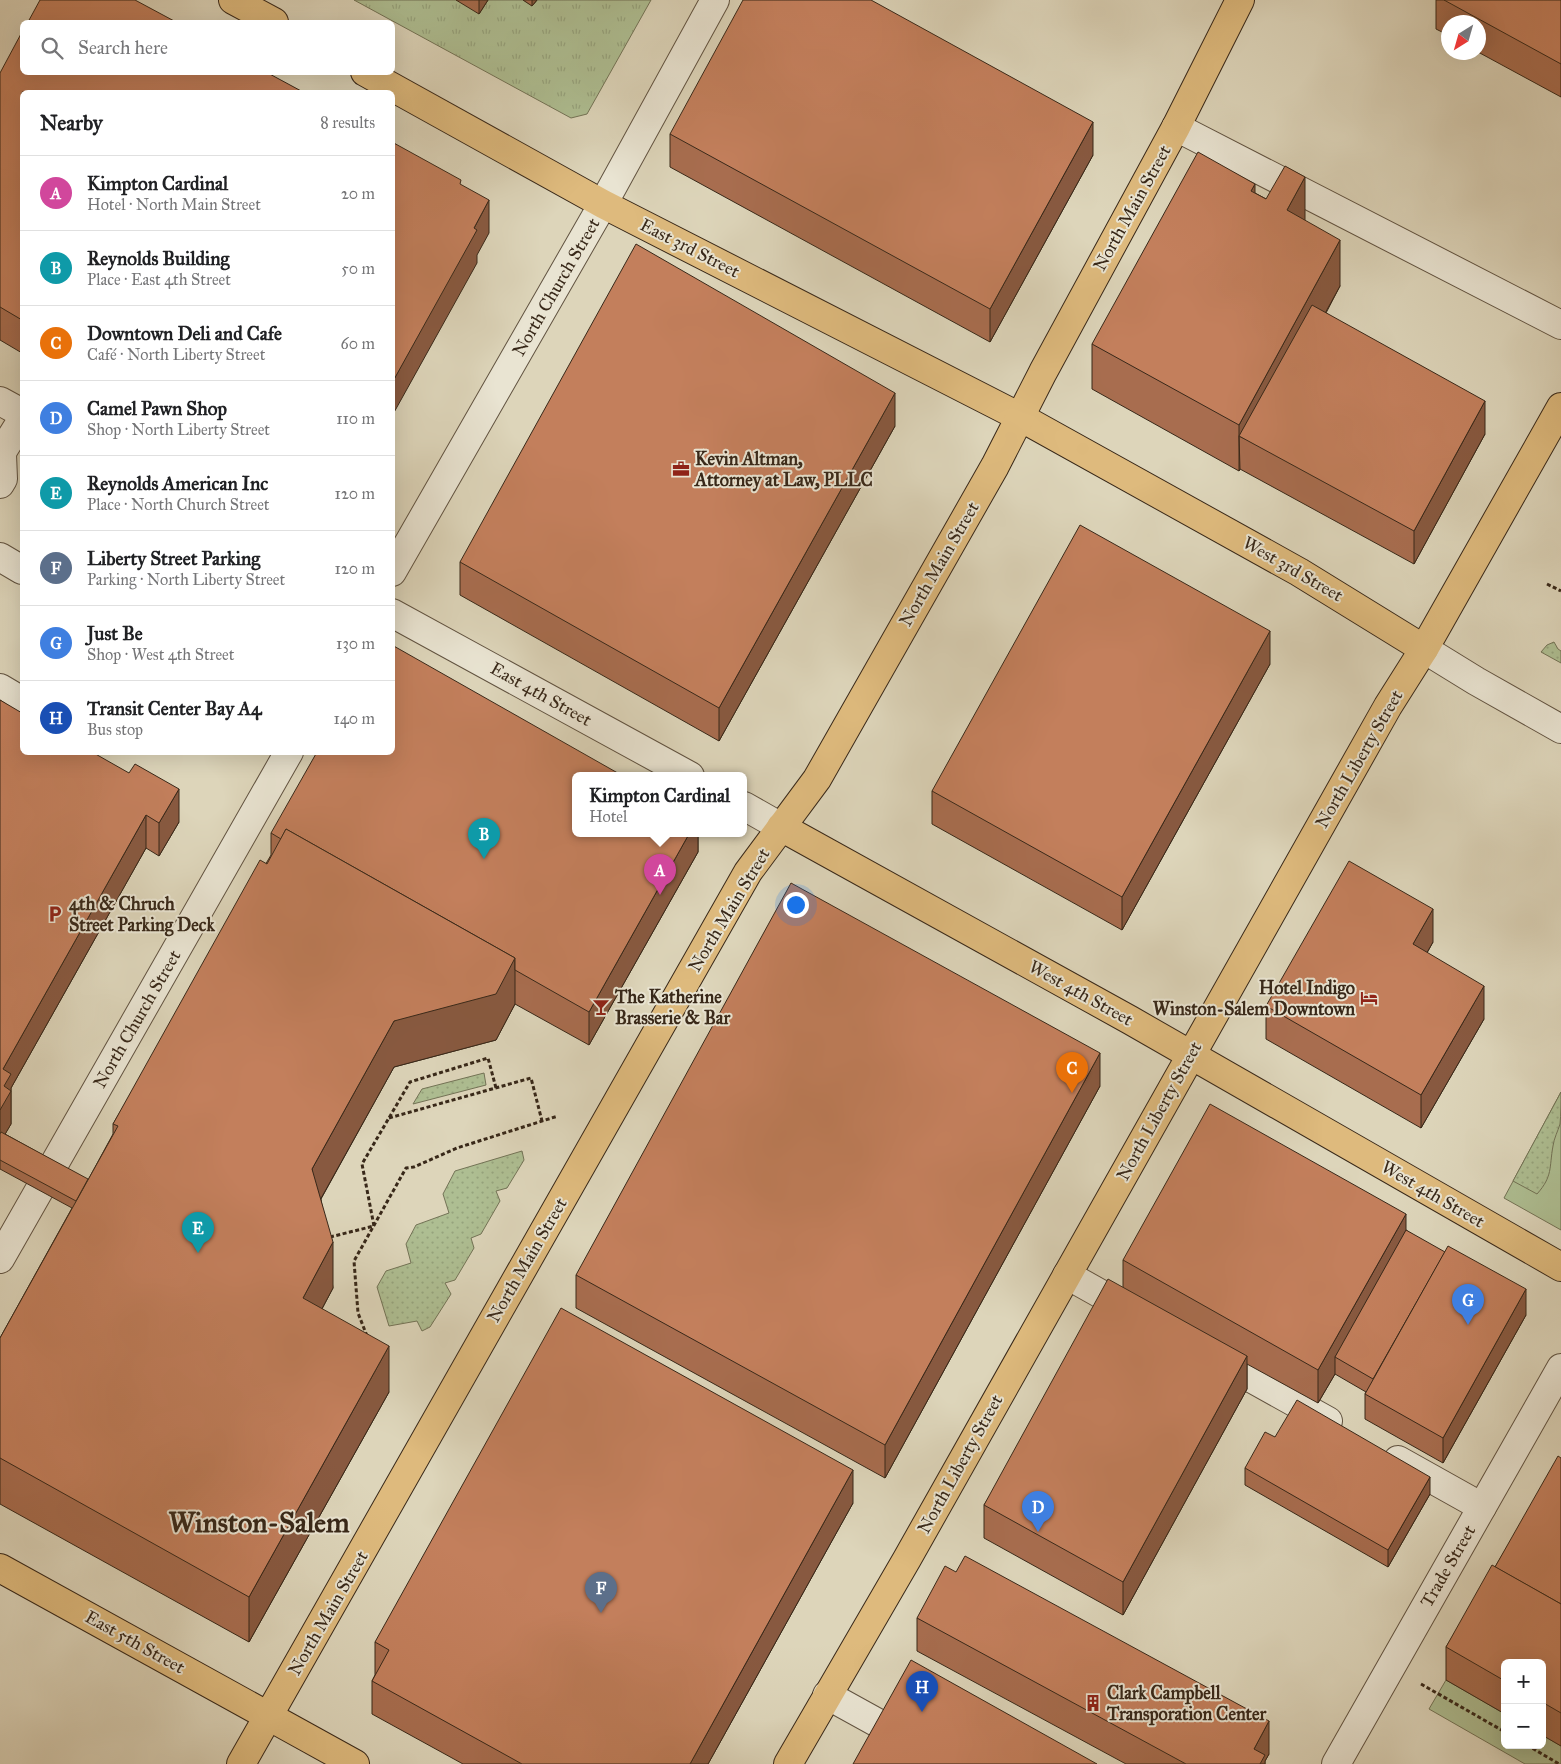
<!DOCTYPE html>
<meta charset="utf-8">
<style>
:root{--surface:#fff;--page:#f6f6f6;--text:#202124;--muted:#757577;--line:#e0e0e0;--accent:#0b8043}
body{margin:0;font-family:"IM FELL Great Primer",serif;background:var(--page);color:var(--text)}
.controls{position:absolute;right:15px;bottom:15px;display:grid;overflow:hidden;border-radius:8px;box-shadow:0 5px 20px #0002}
.controls button{width:45px;height:45px;display:grid;place-items:center;padding:0;border:0;border-bottom:1px solid var(--line);background:var(--surface);color:var(--text);font:25px sans-serif}
.compass{position:absolute;left:1441px;top:15px;width:45px;height:45px;border-radius:50%;background:var(--surface);box-shadow:0 5px 20px #0002;rotate:217deg}
.you{position:absolute;left:795px;top:904px;width:18px;height:18px;margin:-12px;border:4px solid #fff;border-radius:50%;background:#1a73e8;box-shadow:0 0 0 8px #1a73e833}
.badge{display:grid;place-items:center;width:32px;height:32px;border-radius:50%;background:var(--accent);color:#fff;font-size:16px;font-weight:700}
.pin{position:absolute;translate:-50% -41px;filter:drop-shadow(0 1px 2px #0008)}
.pin::after{content:'';position:absolute;top:26px;width:18px;height:15px;background:inherit;clip-path:polygon(0 0,100% 0,50% 100%)}
.popup{position:absolute;left:572px;top:772px;width:175px;height:65px;box-sizing:border-box;display:grid;place-content:center;border-radius:8px;background:var(--surface);filter:drop-shadow(0 1px 4px #0005);font-size:16px;white-space:nowrap;color:var(--muted)}
.popup b{font-size:19px;color:var(--text)}
.popup::after{content:'';position:absolute;left:50%;top:100%;margin-left:-10px;border:10px solid transparent;border-top-color:var(--surface)}
.list{margin:0;padding:0;list-style:none}
h2{display:flex;justify-content:space-between;align-items:center;height:65px;margin:0;padding:0 20px;font-size:21px}
h2 small{font-size:16px;font-weight:400;color:var(--muted)}
.list li{display:grid;grid-template-columns:32px 1fr auto;gap:15px;align-items:center;box-sizing:border-box;height:75px;padding:0 20px;border-top:1px solid var(--line)}
.list b{display:block;font-size:19px;white-space:nowrap}
.list p{margin:0;font-size:16px;white-space:nowrap;color:var(--muted)}
.list em{font-size:16px;font-style:normal;color:var(--muted)}
.icon{flex:none;width:28px;height:28px;fill:none;stroke:currentColor;stroke-width:2;stroke-linecap:round;stroke-linejoin:round}
.map{position:relative;flex:none;width:1561px;height:1764px;overflow:hidden}
.search{position:absolute;background:var(--surface);box-shadow:0 5px 20px #0002;left:20px;top:20px;width:375px;height:55px;display:flex;align-items:center;gap:12px;box-sizing:border-box;padding:0 18px;border-radius:8px;color:var(--muted);font-size:19px}
.panel{position:absolute;background:var(--surface);box-shadow:0 5px 20px #0002;left:20px;top:90px;width:375px;height:665px;border-radius:8px}
.map>svg:first-child{display:block}
</style>
<div class="map">
<svg width="1561" height="1764" viewBox="0 0 1561 1764">
<defs>
<pattern id="grass-tufts" width="24" height="20" patternUnits="userSpaceOnUse" patternTransform="scale(1.25)"><rect width="24" height="20" fill="#aebe92"/><path d="M3 7l-1-3M5 7V3M7 7l1-3M15 17l-1-3M17 17v-4M19 17l1-3" fill="none" stroke="#96a37d"/></pattern>
<pattern id="garden-dots" width="8" height="8" patternUnits="userSpaceOnUse" patternTransform="scale(1.25)"><rect width="8" height="8" fill="#aebe92"/><path d="M2 2h.1M6 6h.1" fill="none" stroke="#96a37d" stroke-width="1.8" stroke-linecap="round"/></pattern>
</defs>
<rect width="100%" height="100%" fill="#ddd5ba"/>
<filter id="stains"><feTurbulence type="fractalNoise" baseFrequency=".004" numOctaves="4"/><feColorMatrix values="0 0 0 0 .2 0 0 0 0 .09 0 0 0 0 .02 0 0 0 .5 -.17"/></filter>
<radialGradient id="worn" r=".72"><stop offset=".6" stop-color="#630" stop-opacity="0"/><stop offset="1" stop-color="#630" stop-opacity=".3"/></radialGradient>
<!-- grass -->
<path fill="url(#grass-tufts)" stroke="#737356" d="M 354,0 L 523,0 L 532,6 L 537,0 L 651,0 L 587,114 L 571,118 Z"/>
<!-- park -->
<g fill="#aebe92" stroke="#737356">
<path d="M 1561,1092 L 1561,1230 L 1504,1198 Z"/>
<path d="M 1446,1680 L 1505,1714 L 1505,1745 L 1542,1745 L 1542,1735 L 1561,1746 L 1561,1764 L 1525,1764 L 1429,1709 Z"/>
</g>
<!-- garden -->
<g fill="url(#garden-dots)" stroke="#737356">
<path d="M 1554,642 L 1558,649 L 1561,651 L 1561,663 L 1541,652 L 1547,645 Z"/>
<path d="M 484,1073 L 486,1085 L 413,1104 L 422,1089 Z"/>
<path d="M 1561,1092 C 1561,1101 1561,1115 1560,1124 C 1558,1131 1554,1138 1553,1146 C 1549,1168 1553,1176 1537,1194 L 1513,1181 Z"/>
<path d="M 522,1151 L 524,1160 L 507,1188 L 496,1191 L 500,1201 L 481,1234 L 471,1238 L 474,1248 L 455,1280 L 445,1283 L 451,1294 L 430,1327 L 422,1331 L 417,1321 L 389,1326 L 377,1287 L 386,1271 L 411,1263 L 406,1244 L 416,1225 L 449,1213 L 443,1194 L 455,1171 Z"/>
</g>
<g fill="none" stroke-linecap="round" stroke-linejoin="round">
<!-- minor casing -->
<g stroke="#615341" stroke-width="30">
<g id="minor">
<path d="M 1176,127 L 1561,325"/>
<path d="M 0,401 L 22,413"/>
<path d="M 0,455 L 22,420"/>
<path d="M 0,484 L 3,479 L 2,454"/>
<path d="M 0,557 L 22,570"/>
<path d="M 392,572 L 603,204 L 715,0"/>
<path d="M 392,613 L 690,776"/>
<path d="M 1424,649 L 1476,681 L 1561,729"/>
<path d="M 0,688 L 22,701"/>
<path d="M 744,806 L 781,827"/>
<path d="M 0,1259 L 289,752"/>
<path d="M 1067,1275 L 1133,1312"/>
<path d="M 1215,1358 L 1328,1421"/>
<path d="M 1398,1460 L 1482,1507"/>
<path d="M 827,1695 L 952,1764"/>
<path d="M 1336,1764 L 1561,1368"/>
</g>
</g>
<!-- major casing -->
<g stroke="#382819" stroke-width="30">
<g id="major">
<path d="M 233,0 L 274,22"/>
<path d="M 365,72 L 603,204 L 1020,417 L 1299,572 L 1424,649"/>
<path d="M 781,827 L 1130,1020 L 1561,1267"/>
<path d="M 0,1568 L 355,1764"/>
<path d="M 241,1764 L 748,872 L 817,779 L 995,466 L 1043,372 L 1176,127 L 1240,0"/>
<path d="M 788,1764 L 907,1559 L 1388,706 L 1424,649 L 1561,407"/>
</g>
</g>
<!-- path -->
<g stroke="#382819" stroke-width="3" stroke-dasharray="4 2.5" stroke-linecap="butt">
<path d="M 1547,584 L 1561,591"/>
<path d="M 389,1118 L 531,1078 L 542,1121"/>
<path d="M 330,1237 L 374,1226 L 362,1164 L 410,1082 L 488,1058 L 496,1088"/>
<path d="M 367,1336 L 358,1313 L 354,1261 L 406,1168 L 414,1167 L 457,1148 L 558,1116"/>
<path d="M 1421,1684 L 1505,1732"/>
<path d="M 1527,1745 L 1559,1764"/>
</g>
<!-- minor -->
<use href="#minor" stroke="#e9e4d2" stroke-width="28"/>
<!-- major -->
<use href="#major" stroke="#deba7d" stroke-width="28"/>
</g>
<!-- wall -->
<g fill="#a86d4f" stroke="#382819">
<path d="M 456,0 L 488,0 L 479,14 Z"/>
<path d="M 523,0 L 537,0 L 532,6 Z"/>
<path d="M 1436,0 L 1561,0 L 1561,97 L 1478,52 L 1478,22 L 1448,22 L 1448,35 L 1436,29 Z"/>
<path d="M 0,73 L 22,92 L 22,353 L 0,340 Z"/>
<path d="M 670,134 L 1093,155 L 990,342 L 670,167 Z"/>
<path d="M 1255,193 L 1305,220 L 1340,286 L 1326,313 L 1485,434 L 1414,564 L 1240,469 L 1239,471 L 1092,389 L 1092,344 Z"/>
<path d="M 895,426 L 719,741 L 460,595 L 460,562 Z"/>
<path d="M 1270,664 L 1122,930 L 932,824 L 932,791 Z"/>
<path d="M 0,700 L 179,822 L 159,856 L 146,848 L 11,1088 L 11,1124 L 5,1134 L 88,1180 L 113,1134 L 113,1124 L 271,855 L 271,833 L 698,834 L 698,852 L 589,1045 L 515,1004 L 496,1040 L 394,1067 L 321,1199 L 333,1288 L 322,1309 L 389,1392 L 249,1642 L 0,1504 L 0,1338 L 72,1208 L 0,1169 Z"/>
<path d="M 1433,942 L 1427,953 L 1484,1019 L 1421,1128 L 1266,1039 L 1266,1006 Z"/>
<path d="M 1100,1086 L 885,1478 L 576,1308 L 576,1275 Z"/>
<path d="M 1406,1230 L 1526,1315 L 1443,1463 L 1365,1419 L 1365,1394 L 1366,1392 L 1335,1374 L 1318,1403 L 1247,1364 L 1247,1389 L 1123,1615 L 984,1538 L 984,1505 L 1123,1287 L 1123,1260 Z"/>
<path d="M 1275,1437 L 1430,1494 L 1388,1567 L 1245,1485 L 1245,1468 Z"/>
<path d="M 1561,1458 L 1561,1746 L 1542,1735 L 1542,1663 L 1505,1663 L 1505,1714 L 1446,1680 L 1446,1647 L 1495,1567 Z"/>
<path d="M 853,1503 L 708,1764 L 463,1764 L 372,1714 L 372,1681 L 375,1675 L 375,1642 Z"/>
<path d="M 917,1618 L 1269,1754 L 1265,1761 L 1265,1764 L 1126,1764 L 917,1651 Z"/>
</g>
<!-- shaded-wall -->
<g fill="#885940" stroke="#382819">
<path d="M 479,0 L 488,0 L 479,14 Z"/>
<path d="M 532,0 L 537,0 L 532,6 Z"/>
<path d="M 1093,122 L 1093,155 L 990,342 L 990,309 Z"/>
<path d="M 1305,177 L 1305,223 L 1287,210 Z"/>
<path d="M 1255,184 L 1255,229 L 1251,191 Z"/>
<path d="M 489,200 L 489,233 L 477,255 L 477,263 L 392,416 L 392,383 Z"/>
<path d="M 1340,240 L 1340,286 L 1254,443 L 1239,436 L 1240,469 L 1239,471 L 1239,425 Z"/>
<path d="M 895,393 L 895,426 L 719,741 L 719,708 Z"/>
<path d="M 1485,401 L 1485,434 L 1414,564 L 1414,531 Z"/>
<path d="M 1270,631 L 1270,664 L 1122,930 L 1122,897 Z"/>
<path d="M 179,789 L 179,822 L 159,856 L 159,823 Z"/>
<path d="M 146,815 L 146,848 L 11,1088 L 11,1124 L 0,1143 L 0,1110 L 3,1069 Z"/>
<path d="M 689,834 L 698,834 L 698,852 L 589,1045 L 589,1012 Z"/>
<path d="M 1433,909 L 1433,942 L 1413,977 L 1413,944 Z"/>
<path d="M 515,958 L 515,1004 L 496,1040 L 394,1067 L 314,1211 L 312,1169 L 394,1021 Z"/>
<path d="M 1484,986 L 1484,1019 L 1421,1128 L 1421,1095 Z"/>
<path d="M 1100,1053 L 1100,1086 L 885,1478 L 885,1445 Z"/>
<path d="M 1406,1214 L 1406,1247 L 1335,1357 L 1335,1374 L 1318,1403 L 1318,1370 Z"/>
<path d="M 333,1242 L 333,1288 L 303,1344 L 303,1298 Z"/>
<path d="M 1526,1289 L 1526,1315 L 1443,1463 L 1443,1438 Z"/>
<path d="M 389,1346 L 389,1392 L 249,1642 L 249,1597 Z"/>
<path d="M 1247,1356 L 1247,1389 L 1123,1615 L 1123,1582 Z"/>
<path d="M 853,1470 L 853,1503 L 708,1764 L 690,1764 Z"/>
<path d="M 1430,1477 L 1430,1494 L 1388,1567 L 1388,1550 Z"/>
<path d="M 1269,1721 L 1269,1754 L 1265,1761 L 1265,1764 L 1254,1764 L 1254,1749 Z"/>
</g>
<!-- building -->
<g fill="#c37f5c" stroke="#382819">
<path d="M 40,0 L 135,0 L 176,22 L 28,22 Z"/>
<path d="M 743,0 L 871,0 L 1093,122 L 990,309 L 670,134 Z"/>
<path d="M 1444,0 L 1561,0 L 1561,64 Z"/>
<path d="M 22,32 L 22,72 L 266,72 L 303,92 L 22,92 L 22,320 L 0,307 L 0,73 Z"/>
<path d="M 392,142 L 461,180 L 460,184 L 489,200 L 474,228 L 477,230 L 392,383 Z"/>
<path d="M 1198,152 L 1255,184 L 1251,191 L 1266,199 L 1285,166 L 1305,177 L 1287,210 L 1340,240 L 1239,425 L 1092,344 Z"/>
<path d="M 636,244 L 895,393 L 719,708 L 460,562 Z"/>
<path d="M 1312,305 L 1485,401 L 1414,531 L 1239,436 Z"/>
<path d="M 1080,525 L 1270,631 L 1122,897 L 932,791 Z"/>
<path d="M 392,645 L 623,776 L 576,776 L 576,834 L 689,834 L 589,1012 L 515,970 L 515,958 L 286,829 L 281,839 L 271,833 L 317,752 L 392,752 Z"/>
<path d="M 0,700 L 22,713 L 22,752 L 92,752 L 129,773 L 135,764 L 179,789 L 159,823 L 146,815 L 3,1069 L 11,1074 L 4,1086 L 11,1091 L 0,1110 Z"/>
<path d="M 286,829 L 515,958 L 496,994 L 394,1021 L 312,1169 L 333,1242 L 303,1298 L 389,1346 L 249,1597 L 0,1458 L 0,1338 L 118,1126 L 113,1124 L 260,860 L 267,864 Z"/>
<path d="M 1349,861 L 1433,909 L 1413,944 L 1484,986 L 1421,1095 L 1266,1006 Z"/>
<path d="M 791,883 L 1100,1053 L 885,1445 L 576,1275 Z"/>
<path d="M 1210,1104 L 1406,1214 L 1318,1370 L 1123,1260 Z"/>
<path d="M 1,1132 L 88,1179 L 76,1201 L 0,1160 L 0,1134 Z"/>
<path d="M 1406,1230 L 1445,1252 L 1373,1379 L 1335,1357 Z"/>
<path d="M 1448,1246 L 1526,1289 L 1443,1438 L 1365,1394 Z"/>
<path d="M 1108,1279 L 1247,1356 L 1123,1582 L 984,1505 Z"/>
<path d="M 561,1308 L 853,1470 L 690,1764 L 522,1764 L 372,1681 L 389,1650 L 375,1642 Z"/>
<path d="M 1297,1400 L 1430,1477 L 1388,1550 L 1245,1468 L 1265,1432 L 1275,1437 Z"/>
<path d="M 1558,1456 L 1561,1458 L 1561,1604 L 1495,1567 Z"/>
<path d="M 965,1556 L 1269,1721 L 1254,1749 L 1265,1755 L 1260,1764 L 1186,1764 L 917,1618 L 945,1566 L 956,1572 Z"/>
<path d="M 1492,1565 L 1561,1604 L 1561,1713 L 1542,1702 L 1542,1663 L 1505,1663 L 1505,1681 L 1446,1647 Z"/>
<path d="M 911,1660 L 1097,1764 L 853,1764 Z"/>
</g>
<!-- icons -->
<defs>
<g id="office-bare" transform="scale(1.35)"><path d="M-6-3h4V-5.5h4V-3h4V5H-6ZM-1-4.5V-3h2v-1.5ZM-6 0V1H6V0Z" fill="#8f2418" stroke="#e9e4d2" stroke-width="2.5" paint-order="stroke"/></g>
<g id="parking-bare" transform="scale(1.35)"><path d="M-3.5-5.5H1a3.5 3.5 0 0 1 0 7H-1V5.5H-3.5ZM-1-3.4V-.6H.8a1.4 1.4 0 0 0 0-2.8Z" fill="#8f2418" stroke="#e9e4d2" stroke-width="2.5" paint-order="stroke"/></g>
<g id="hotel-bare" transform="scale(1.35)"><path d="M-6-4.5h1.5V1H6V5H4.5V3h-9V5H-6ZM-4 0a1.8 1.8 0 1 1 3.6 0ZM.5 0V-2.5h3Q6-2.5 6 0Z" fill="#8f2418" stroke="#e9e4d2" stroke-width="2.5" paint-order="stroke"/></g>
<g id="bar-bare" transform="scale(1.35)"><path d="M-6-5H6L.8 .8V4.5H3.5V6h-7V4.5H-.8V.8Z" fill="#8f2418" stroke="#e9e4d2" stroke-width="2.5" paint-order="stroke"/></g>
<g id="building-bare" transform="scale(1.35)"><path d="M-4-6H4V6H1V3H-1V6H-4ZM-2.5-4.3h1.7v1.8h-1.7ZM.8-4.3h1.7v1.8H.8ZM-2.5-1h1.7V.8h-1.7ZM.8-1h1.7V.8H.8Z" fill="#8f2418" stroke="#e9e4d2" stroke-width="2.5" paint-order="stroke"/></g>
</defs>
<g fill-rule="evenodd">
<use href="#office-bare" x="681" y="469"/>
<use href="#parking-bare" x="55" y="914"/>
<use href="#hotel-bare" x="1369" y="998"/>
<use href="#bar-bare" x="601" y="1007"/>
<use href="#building-bare" x="1093" y="1703"/>
</g>
<g text-anchor="middle" stroke-width="4" stroke-linejoin="round" paint-order="stroke">
<!-- street labels -->
<g font-size="18" fill="#382819" stroke="#e9e4d2">
<text transform="translate(1132 208) rotate(-61)" y="6">North Main Street</text>
<text transform="translate(690 248) rotate(27)" y="6">East 3rd Street</text>
<text transform="translate(556 287) rotate(-60)" y="6">North Church Street</text>
<text transform="translate(939 564) rotate(-60)" y="6">North Main Street</text>
<text transform="translate(1293 569) rotate(30)" y="6">West 3rd Street</text>
<text transform="translate(541 694) rotate(29)" y="6">East 4th Street</text>
<text transform="translate(1359 759) rotate(-60)" y="6">North Liberty Street</text>
<text transform="translate(729 910) rotate(-59)" y="6">North Main Street</text>
<text transform="translate(1081 993) rotate(29)" y="6">West 4th Street</text>
<text transform="translate(137 1019) rotate(-60)" y="6">North Church Street</text>
<text transform="translate(1159 1111) rotate(-61)" y="6">North Liberty Street</text>
<text transform="translate(1433 1194) rotate(30)" y="6">West 4th Street</text>
<text transform="translate(527 1260) rotate(-60)" y="6">North Main Street</text>
<text transform="translate(960 1464) rotate(-61)" y="6">North Liberty Street</text>
<text transform="translate(1448 1566) rotate(-60)" y="6">Trade Street</text>
<text transform="translate(328 1613) rotate(-60)" y="6">North Main Street</text>
<text transform="translate(135 1642) rotate(29)" y="6">East 5th Street</text>
</g>
<!-- poi labels -->
<g font-size="18" font-weight="bold" fill="#382819" stroke="#e9e4d2" text-anchor="start">
<text x="695" y="465">Kevin Altman,<tspan x="695" dy="21">Attorney at Law, PLLC</tspan></text>
<text x="69" y="910">4th &amp; Chruch<tspan x="69" dy="21">Street Parking Deck</tspan></text>
<text x="1355" y="994" text-anchor="end">Hotel Indigo<tspan x="1355" dy="21">Winston-Salem Downtown</tspan></text>
<text x="615" y="1003">The Katherine<tspan x="615" dy="21">Brasserie &amp; Bar</tspan></text>
<text x="1107" y="1699">Clark Campbell<tspan x="1107" dy="21">Transporation Center</tspan></text>
</g>
<!-- town labels -->
<g font-size="28" font-weight="bold" fill="#382819" stroke="#e9e4d2">
<text x="259" y="1532">Winston-Salem</text>
</g>
</g>
<rect width="100%" height="100%" filter="url(#stains)"/>
<rect width="100%" height="100%" fill="url(#worn)"/>
</svg>
<div class="controls">
<button>+</button>
<button>−</button>
</div>
<svg class="compass" viewBox="-18 -18 36 36"><path d="M0-13l5 13h-10z" fill="#e53935"/><path d="M0 13l5-13h-10z" fill="#757577"/></svg>
<div class="you"></div>
<div class="pin badge" style="left:660px;top:895px;background:#d1479c">A</div>
<div class="popup"><b>Kimpton Cardinal</b>Hotel</div>
<div class="pin badge" style="left:484px;top:859px;background:#0f9aa8">B</div>
<div class="pin badge" style="left:1072px;top:1093px;background:#e8710a">C</div>
<div class="pin badge" style="left:1038px;top:1532px;background:#3f7fe0">D</div>
<div class="pin badge" style="left:198px;top:1253px;background:#0f9aa8">E</div>
<div class="pin badge" style="left:601px;top:1613px;background:#5c6f8a">F</div>
<div class="pin badge" style="left:1468px;top:1325px;background:#3f7fe0">G</div>
<div class="pin badge" style="left:922px;top:1712px;background:#1a4fb4">H</div>
<div class="search"><svg class="icon" aria-label="search" viewBox="0 0 24 24"><circle cx="10" cy="10" r="6"/><path d="M15 15l6 6"/></svg>Search here</div>
<section class="panel">
<h2>Nearby<small>8 results</small></h2>
<ul class="list">
<li><span class="badge" style="background:#d1479c">A</span><div><b>Kimpton Cardinal</b><p>Hotel · North Main Street</p></div><em>20 m</em></li>
<li><span class="badge" style="background:#0f9aa8">B</span><div><b>Reynolds Building</b><p>Place · East 4th Street</p></div><em>50 m</em></li>
<li><span class="badge" style="background:#e8710a">C</span><div><b>Downtown Deli and Cafe</b><p>Café · North Liberty Street</p></div><em>60 m</em></li>
<li><span class="badge" style="background:#3f7fe0">D</span><div><b>Camel Pawn Shop</b><p>Shop · North Liberty Street</p></div><em>110 m</em></li>
<li><span class="badge" style="background:#0f9aa8">E</span><div><b>Reynolds American Inc</b><p>Place · North Church Street</p></div><em>120 m</em></li>
<li><span class="badge" style="background:#5c6f8a">F</span><div><b>Liberty Street Parking</b><p>Parking · North Liberty Street</p></div><em>120 m</em></li>
<li><span class="badge" style="background:#3f7fe0">G</span><div><b>Just Be</b><p>Shop · West 4th Street</p></div><em>130 m</em></li>
<li><span class="badge" style="background:#1a4fb4">H</span><div><b>Transit Center Bay A4</b><p>Bus stop</p></div><em>140 m</em></li>
</ul>
</section>
</div>
